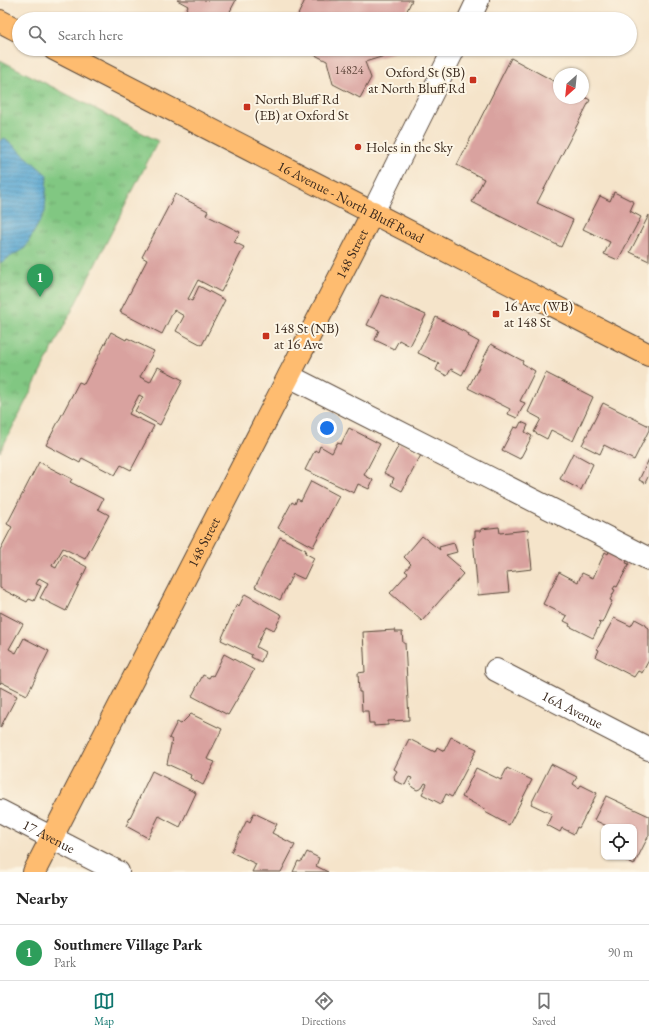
<!DOCTYPE html>
<style>
:root{--surface:#fff;--page:#f6f6f6;--text:#222;--muted:#767676;--line:#e0e0e0;--accent:#0f766e}
body{margin:0;font-family:"EB Garamond",serif;background:var(--page);color:var(--text)}
.controls{position:absolute;right:12px;bottom:12px;display:grid;overflow:hidden;border-radius:8px;box-shadow:0 1px 3px #0004}
.controls button{width:36px;height:36px;display:grid;place-items:center;padding:0;border:0;border-bottom:1px solid var(--line);background:var(--surface);color:var(--text);font:20px sans-serif}
.compass{position:absolute;left:553px;top:68px;width:36px;height:36px;border-radius:50%;background:var(--surface);box-shadow:0 1px 3px #0004;rotate:207deg}
.you{position:absolute;left:327px;top:428px;width:14px;height:14px;margin:-10px;border:3px solid #fff;border-radius:50%;background:#1a73e8;box-shadow:0 0 0 6px #1a73e833}
.badge{display:grid;place-items:center;width:26px;height:26px;border-radius:50%;background:var(--accent);color:#fff;font-size:13px;font-weight:700}
.pin{position:absolute;translate:-50% -33px;filter:drop-shadow(0 1px 2px #0008)}
.pin::after{content:'';position:absolute;top:21px;width:14px;height:12px;background:inherit;clip-path:polygon(0 0,100% 0,50% 100%)}
.list{margin:0;padding:0;list-style:none}
h2{display:flex;justify-content:space-between;align-items:center;height:52px;margin:0;padding:0 16px;font-size:17px}
h2 small{font-size:13px;font-weight:400;color:var(--muted)}
.list li{display:grid;grid-template-columns:26px 1fr auto;gap:12px;align-items:center;box-sizing:border-box;height:56px;padding:0 16px;border-top:1px solid var(--line)}
.list b{display:block;font-size:15px;white-space:nowrap}
.list p{margin:0;font-size:13px;white-space:nowrap;color:var(--muted)}
.list em{font-size:13px;font-style:normal;color:var(--muted)}
.icon{flex:none;width:22px;height:22px;fill:none;stroke:currentColor;stroke-width:2;stroke-linecap:round;stroke-linejoin:round}
.map{position:relative;flex:none;width:649px;height:872px;overflow:hidden}
.search{position:absolute;background:var(--surface);box-shadow:0 1px 3px #0004;left:12px;right:12px;top:12px;height:44px;display:flex;align-items:center;gap:10px;box-sizing:border-box;padding:0 14px;border-radius:22px;color:var(--muted);font-size:15px}
.sheet{height:108px;background:var(--surface)}
nav{display:flex;justify-content:space-around;align-items:center;box-sizing:border-box;height:56px;border-top:1px solid var(--line);background:var(--surface);font-size:11px;color:var(--muted)}
nav a{display:grid;justify-items:center;gap:2px}
nav .on{color:var(--accent)}
.map>svg:first-child{display:block}
</style>
<div class="map">
<svg width="649" height="872" viewBox="0 0 649 872">
<defs>
<pattern id="park-tufts" width="24" height="20" patternUnits="userSpaceOnUse"><rect width="24" height="20" fill="#81c782"/><path d="M3 7l-1-3M5 7V3M7 7l1-3M15 17l-1-3M17 17v-4M19 17l1-3" fill="none" stroke="#6ba26a"/></pattern>
<pattern id="water-rules" width="6" height="5" patternUnits="userSpaceOnUse"><rect width="6" height="5" fill="#57a6d1"/><path d="M0 2.5h6" fill="none" stroke="#4987a9"/></pattern>
</defs>
<rect width="100%" height="100%" fill="#fcf5e5"/>
<filter id="ink" filterUnits="userSpaceOnUse"><feTurbulence type="fractalNoise" baseFrequency=".025" numOctaves="2"/><feDisplacementMap in="SourceGraphic" scale="8" xChannelSelector="R" yChannelSelector="G"/><feConvolveMatrix kernelMatrix="1 2 1 2 8 2 1 2 1" color-interpolation-filters="sRGB"/></filter>
<filter id="wash" filterUnits="userSpaceOnUse"><feTurbulence type="fractalNoise" baseFrequency=".012" numOctaves="4" result="noise"/><feDisplacementMap in="SourceGraphic" scale="16" xChannelSelector="R" yChannelSelector="G"/><feGaussianBlur stdDeviation="0.9" result="paint"/><feColorMatrix in="noise" values="0 0 0 0 0 0 0 0 0 0 0 0 0 0 0 0 0 1.4 0 .05"/><feComposite in="paint" operator="in"/></filter>
<g filter="url(#wash)">
<rect width="100%" height="100%" fill="#f5e4ca"/>
<!-- park -->
<path fill="url(#park-tufts)" stroke="#5e7850" d="M 0,60 L 158,141 L 0,452 Z"/>
<!-- water -->
<path fill="url(#water-rules)" stroke="#496878" d="M 5,138 L 47,175 L 45,212 L 25,248 L 0,263 L 0,141 Z"/>
<g id="blocks">
<!-- building -->
<g fill="#d9a29f">
<path d="M 177,0 L 236,0 L 226,19 L 181,19 L 188,6 Z"/>
<path d="M 305,0 L 412,0 L 403,19 L 296,19 Z"/>
<path d="M 303,49 L 407,49 L 365,62 L 371,78 L 360,98 L 333,84 L 327,61 Z"/>
<path d="M 511,58 L 559,84 L 559,98 L 583,98 L 583,96 L 590,100 L 537,203 L 573,220 L 561,247 L 472,202 L 484,179 L 457,165 Z"/>
<path d="M 614,192 L 634,202 L 630,211 L 641,217 L 618,260 L 604,254 L 610,242 L 583,229 L 600,196 L 610,201 Z"/>
<path d="M 175,194 L 208,211 L 206,215 L 240,232 L 234,242 L 244,247 L 221,292 L 198,280 L 188,299 L 192,301 L 199,286 L 225,300 L 202,345 L 176,331 L 184,316 L 174,310 L 162,334 L 120,312 L 147,260 L 142,257 Z"/>
<path d="M 649,215 L 649,261 L 630,252 Z"/>
<path d="M 382,295 L 426,315 L 410,346 L 399,340 L 394,349 L 375,340 L 379,330 L 367,325 Z"/>
<path d="M 436,317 L 469,334 L 468,336 L 479,342 L 462,375 L 451,369 L 447,376 L 436,370 L 439,363 L 418,353 Z"/>
<path d="M 111,332 L 126,340 L 127,338 L 154,351 L 140,377 L 150,382 L 158,367 L 183,380 L 160,425 L 135,411 L 143,397 L 139,395 L 129,414 L 154,426 L 131,470 L 121,465 L 115,475 L 82,458 L 80,463 L 46,445 L 79,382 L 84,384 Z"/>
<path d="M 491,344 L 523,361 L 522,363 L 535,371 L 520,401 L 525,403 L 517,418 L 508,414 L 510,409 L 468,388 Z"/>
<path d="M 546,373 L 593,397 L 573,441 L 551,430 L 547,439 L 534,432 L 541,419 L 528,412 Z"/>
<path d="M 603,403 L 649,426 L 649,430 L 634,460 L 604,445 L 600,454 L 582,445 Z"/>
<path d="M 521,422 L 528,425 L 525,432 L 532,436 L 520,459 L 502,450 L 514,427 L 518,428 Z"/>
<path d="M 349,428 L 380,444 L 364,475 L 373,480 L 369,489 L 358,484 L 354,493 L 305,470 L 315,450 L 318,452 L 320,446 L 332,453 L 337,443 L 341,444 Z"/>
<path d="M 400,443 L 421,455 L 402,491 L 391,485 L 394,478 L 384,473 Z"/>
<path d="M 573,453 L 593,464 L 581,490 L 560,479 Z"/>
<path d="M 649,459 L 649,475 L 645,483 L 639,480 Z"/>
<path d="M 39,462 L 72,479 L 70,482 L 103,499 L 98,509 L 109,515 L 85,559 L 63,548 L 54,564 L 53,563 L 52,566 L 56,568 L 63,554 L 87,567 L 66,611 L 40,598 L 48,583 L 39,578 L 36,584 L 41,586 L 34,601 L 29,599 L 27,602 L 0,588 L 0,550 L 12,527 L 7,524 Z"/>
<path d="M 311,481 L 339,496 L 313,547 L 278,528 L 292,502 L 295,504 L 297,499 L 301,501 Z"/>
<path d="M 499,527 L 500,533 L 528,530 L 532,569 L 507,572 L 509,592 L 478,595 L 473,538 L 475,537 L 475,531 L 481,531 L 481,529 Z"/>
<path d="M 422,536 L 440,550 L 439,547 L 454,543 L 457,552 L 446,555 L 460,567 L 458,569 L 463,574 L 422,621 L 390,593 L 408,573 L 405,571 L 411,564 L 404,557 Z"/>
<path d="M 280,537 L 306,550 L 305,553 L 314,558 L 304,579 L 293,574 L 280,600 L 255,587 Z"/>
<path d="M 610,549 L 628,558 L 626,563 L 629,564 L 617,587 L 615,586 L 613,589 L 615,590 L 610,600 L 612,601 L 602,623 L 598,622 L 600,624 L 593,638 L 569,626 L 570,624 L 564,621 L 567,616 L 543,604 L 559,572 L 578,582 L 582,573 L 593,578 L 605,552 L 608,554 Z"/>
<path d="M 245,594 L 282,615 L 274,630 L 266,626 L 256,647 L 265,652 L 261,662 L 251,657 L 252,655 L 221,640 L 237,604 L 239,606 Z"/>
<path d="M 0,612 L 23,624 L 9,649 L 16,653 L 24,638 L 49,651 L 27,695 L 1,682 L 0,684 Z"/>
<path d="M 614,618 L 631,626 L 635,619 L 646,625 L 646,626 L 649,628 L 649,660 L 642,673 L 638,671 L 634,677 L 596,657 L 599,650 L 597,649 Z"/>
<path d="M 395,630 L 395,632 L 402,632 L 403,643 L 405,643 L 409,720 L 388,721 L 388,725 L 374,726 L 374,723 L 369,723 L 368,711 L 362,711 L 361,692 L 359,692 L 358,673 L 365,672 L 363,632 Z"/>
<path d="M 224,654 L 254,670 L 228,715 L 192,696 L 203,675 L 209,678 L 211,675 L 213,676 Z"/>
<path d="M 0,687 L 17,696 L 0,728 Z"/>
<path d="M 191,714 L 222,729 L 207,759 L 215,762 L 203,785 L 190,778 L 191,775 L 167,764 L 172,740 L 169,738 L 177,722 L 181,724 Z"/>
<path d="M 451,737 L 477,749 L 452,797 L 446,794 L 441,804 L 422,794 L 427,784 L 425,783 L 422,788 L 417,790 L 412,787 L 410,782 L 412,778 L 409,777 L 405,785 L 395,781 L 394,776 L 397,771 L 394,769 L 409,739 L 435,752 L 437,747 L 444,751 Z"/>
<path d="M 551,764 L 577,777 L 573,784 L 579,788 L 581,785 L 597,793 L 579,828 L 577,827 L 574,834 L 562,828 L 560,832 L 547,825 L 552,814 L 531,804 Z"/>
<path d="M 476,768 L 501,780 L 507,768 L 532,780 L 509,825 L 485,812 L 486,810 L 462,797 Z"/>
<path d="M 152,771 L 196,793 L 180,827 L 159,816 L 148,838 L 126,826 Z"/>
<path d="M 606,796 L 649,816 L 649,835 L 634,865 L 619,857 L 634,857 L 634,827 L 609,827 L 594,820 Z"/>
<path d="M 254,813 L 277,824 L 272,833 L 295,845 L 281,872 L 252,872 L 256,864 L 231,852 L 247,820 L 250,822 Z"/>
<path d="M 307,852 L 319,858 L 316,866 L 328,872 L 293,872 L 298,861 L 300,862 L 303,860 Z"/>
</g>
</g>
</g>
<g filter="url(#ink)">
<use href="#blocks" fill-opacity="0" stroke="#574638" stroke-width="1"/>
<g fill="none" stroke-linecap="round" stroke-linejoin="round">
<!-- minor casing -->
<g stroke="#574638" stroke-width="24">
<g id="minor">
<path d="M 469,19 L 478,0"/>
<path d="M 373,212 L 454,49"/>
<path d="M 289,376 L 649,559"/>
<path id="s1" d="M 496,670 L 649,749"/>
<path id="s2" d="M 0,811 L 118,872"/>
</g>
</g>
<!-- major casing -->
<g stroke="#574638" stroke-width="24">
<g id="major">
<path d="M 0,21 L 19,31"/>
<path id="s3" d="M 54,49 L 649,355"/>
<path id="s4" d="M 34,872 L 373,212"/>
</g>
</g>
<!-- minor -->
<use href="#minor" stroke="#fff" stroke-width="22"/>
<!-- major -->
<use href="#major" stroke="#febc70" stroke-width="22"/>
</g>
</g>
<!-- markers -->
<g fill="#c8321e" stroke="#fcf5e5" stroke-width="1.5">
<rect x="469" y="76" width="8" height="8" rx="2"/>
<rect x="243" y="103" width="8" height="8" rx="2"/>
<circle cx="358" cy="147" r="4"/>
<rect x="492" y="310" width="8" height="8" rx="2"/>
<rect x="262" y="332" width="8" height="8" rx="2"/>
</g>
<g text-anchor="middle" stroke-width="4" stroke-linejoin="round" paint-order="stroke">
<!-- number labels -->
<g font-size="12" fill="#62483e">
<text x="349" y="74">14824</text>
</g>
<!-- poi labels -->
<g font-size="14" fill="#3b2a1e" stroke="#fcf5e5" text-anchor="start">
<text x="465" y="77" text-anchor="end">Oxford St (SB)<tspan x="465" dy="16">at North Bluff Rd</tspan></text>
<text x="255" y="104">North Bluff Rd<tspan x="255" dy="16">(EB) at Oxford St</tspan></text>
<text x="366" y="152">Holes in the Sky</text>
<text x="504" y="311">16 Ave (WB)<tspan x="504" dy="16">at 148 St</tspan></text>
<text x="274" y="333">148 St (NB)<tspan x="274" dy="16">at 16 Ave</tspan></text>
</g>
<!-- street labels -->
<g font-size="14" fill="#3b2a1e" stroke="#fcf5e5">
<text dy="5" stroke="none"><textPath href="#s3" startOffset="334">16 Avenue - North Bluff Road</textPath></text>
<text dy="5" stroke="none"><textPath href="#s4" startOffset="695">148 Street</textPath></text>
<text dy="5" stroke="none"><textPath href="#s4" startOffset="371">148 Street</textPath></text>
<text dy="5" stroke="none"><textPath href="#s1" startOffset="86">16A Avenue</textPath></text>
<text dy="5" stroke="none"><textPath href="#s2" startOffset="55">17 Avenue</textPath></text>
</g>
</g>
</svg>
<div class="controls">
<button><svg class="icon" aria-label="locate" viewBox="0 0 24 24"><circle cx="12" cy="12" r="6"/><path d="M12 2v4M12 18v4M2 12h4M18 12h4"/></svg></button>
</div>
<svg class="compass" viewBox="-18 -18 36 36"><path d="M0-13l5 13h-10z" fill="#e53935"/><path d="M0 13l5-13h-10z" fill="#767676"/></svg>
<div class="you"></div>
<div class="pin badge" style="left:40px;top:297px;background:#2e9e5b">1</div>
<div class="search"><svg class="icon" aria-label="search" viewBox="0 0 24 24"><circle cx="10" cy="10" r="6"/><path d="M15 15l6 6"/></svg>Search here</div>
</div>
<section class="sheet">
<h2>Nearby<small></small></h2>
<ul class="list">
<li><span class="badge" style="background:#2e9e5b">1</span><div><b>Southmere Village Park</b><p>Park</p></div><em>90 m</em></li>
</ul>
</section>
<nav>
<a class="on"><svg class="icon" aria-label="map" viewBox="0 0 24 24"><path d="M3 6l6-2 6 2 6-2v14l-6 2-6-2-6 2zM9 4v14M15 6v14"/></svg>Map</a>
<a><svg class="icon" aria-label="directions" viewBox="0 0 24 24"><path d="M12 3l9 9-9 9-9-9zM9 14v-3h6M13 9l2 2-2 2"/></svg>Directions</a>
<a><svg class="icon" aria-label="saved" viewBox="0 0 24 24"><path d="M7 4h10v16l-5-4-5 4z"/></svg>Saved</a>
</nav>
